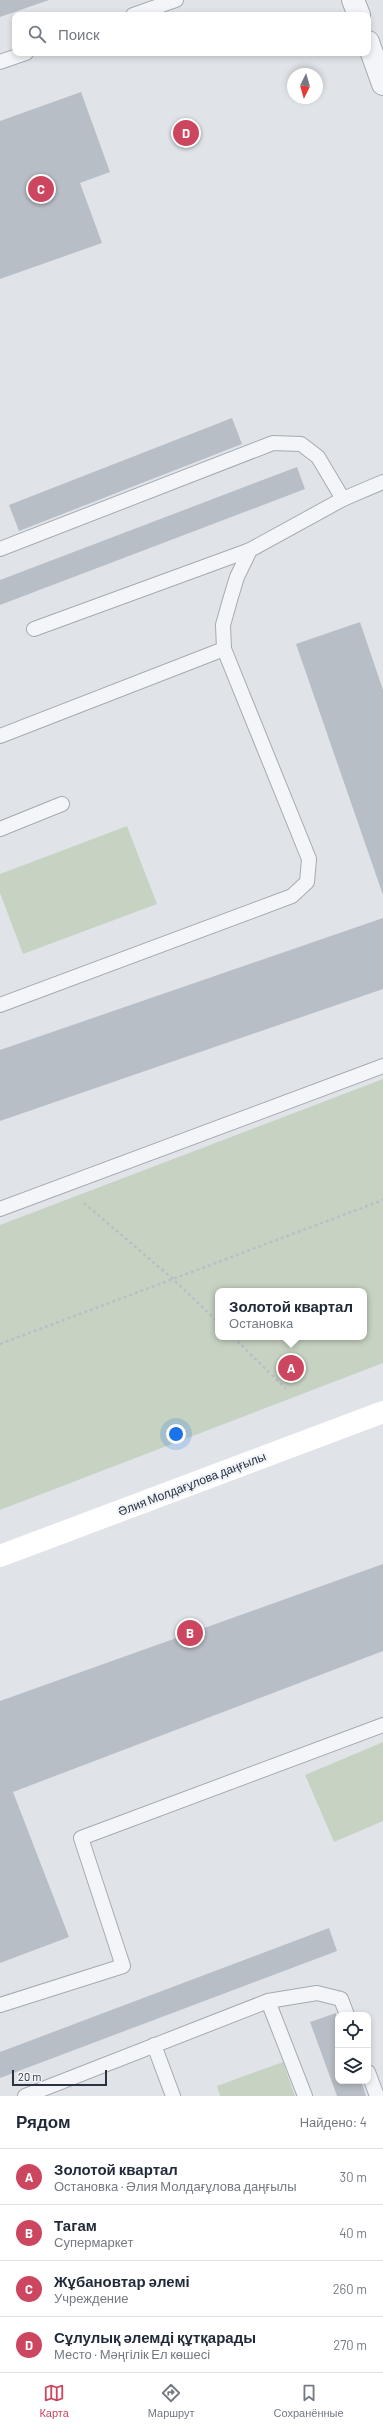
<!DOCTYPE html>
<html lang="ru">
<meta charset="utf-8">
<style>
:root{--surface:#fff;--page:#f6f6f7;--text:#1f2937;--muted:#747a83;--line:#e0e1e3;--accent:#cd4660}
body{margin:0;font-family:Barlow,sans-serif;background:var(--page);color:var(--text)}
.controls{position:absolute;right:12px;bottom:12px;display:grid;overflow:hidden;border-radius:8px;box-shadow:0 2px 6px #0003}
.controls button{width:36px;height:36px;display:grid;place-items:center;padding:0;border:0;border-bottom:1px solid var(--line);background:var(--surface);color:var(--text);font:20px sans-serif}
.compass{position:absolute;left:287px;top:68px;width:36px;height:36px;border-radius:50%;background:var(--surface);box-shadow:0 2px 6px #0003;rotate:185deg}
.scale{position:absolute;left:12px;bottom:10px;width:95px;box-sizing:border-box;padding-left:4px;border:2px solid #293341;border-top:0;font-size:11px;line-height:14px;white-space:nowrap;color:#293341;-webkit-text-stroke:3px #f0f3f7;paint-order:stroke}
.you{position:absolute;left:176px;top:1434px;width:14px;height:14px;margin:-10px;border:3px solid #fff;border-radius:50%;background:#1a73e8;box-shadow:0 0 0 6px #1a73e833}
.badge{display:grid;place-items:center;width:26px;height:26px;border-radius:50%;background:var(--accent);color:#fff;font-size:13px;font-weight:700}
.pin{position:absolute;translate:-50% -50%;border:2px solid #fff;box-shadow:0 1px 4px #0006}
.popup{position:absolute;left:215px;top:1288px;width:152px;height:52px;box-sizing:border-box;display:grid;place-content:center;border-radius:8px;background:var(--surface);filter:drop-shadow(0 1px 3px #0005);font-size:13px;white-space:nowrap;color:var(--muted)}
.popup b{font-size:15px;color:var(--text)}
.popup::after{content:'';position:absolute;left:50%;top:100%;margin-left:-8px;border:8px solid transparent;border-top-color:var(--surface)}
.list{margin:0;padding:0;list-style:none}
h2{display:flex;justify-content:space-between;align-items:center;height:52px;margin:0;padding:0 16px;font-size:17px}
h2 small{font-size:13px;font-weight:400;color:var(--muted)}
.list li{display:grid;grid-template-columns:26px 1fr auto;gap:12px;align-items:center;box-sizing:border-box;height:56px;padding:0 16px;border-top:1px solid var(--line)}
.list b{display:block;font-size:15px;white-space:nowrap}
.list p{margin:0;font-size:13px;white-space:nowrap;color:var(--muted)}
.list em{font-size:13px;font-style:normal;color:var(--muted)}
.icon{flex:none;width:22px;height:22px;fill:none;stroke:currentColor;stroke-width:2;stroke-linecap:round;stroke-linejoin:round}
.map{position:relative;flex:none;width:383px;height:2096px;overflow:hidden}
.search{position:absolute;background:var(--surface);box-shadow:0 2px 6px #0003;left:12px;right:12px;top:12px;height:44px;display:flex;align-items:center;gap:10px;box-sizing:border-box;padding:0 14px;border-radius:8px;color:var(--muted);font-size:15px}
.sheet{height:276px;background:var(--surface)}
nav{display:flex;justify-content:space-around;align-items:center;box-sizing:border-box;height:56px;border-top:1px solid var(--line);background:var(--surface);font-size:11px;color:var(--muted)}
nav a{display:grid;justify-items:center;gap:2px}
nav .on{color:var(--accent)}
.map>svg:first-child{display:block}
</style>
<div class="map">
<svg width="383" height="2096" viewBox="0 0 383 2096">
<rect width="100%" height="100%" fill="#e0e4e9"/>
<!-- green -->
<g fill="#c7d3c2" fill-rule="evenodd">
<path d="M 127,826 L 157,904 L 23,954 L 0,893 L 0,874 Z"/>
<path d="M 383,1079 L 383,1363 L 0,1510 L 0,1225 ZM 218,1291 L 364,1291 L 364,1337 L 218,1337 Z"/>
<path d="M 383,1742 L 383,1821 L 334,1842 L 305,1775 Z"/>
<path d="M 283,2062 L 295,2096 L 220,2096 L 217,2086 Z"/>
</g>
<!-- building -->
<g fill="#b8bec6">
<path d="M 0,0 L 49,0 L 0,17 Z"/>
<path d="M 81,92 L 110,172 L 80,183 L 102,243 L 0,279 L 0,121 Z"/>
<path d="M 232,418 L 242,444 L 19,531 L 9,505 Z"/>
<path d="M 297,467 L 305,489 L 0,605 L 0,580 Z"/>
<path d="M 360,622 L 383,690 L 383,895 L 296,644 Z"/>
<path d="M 383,918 L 383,989 L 0,1121 L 0,1050 Z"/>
<path d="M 383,1564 L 383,1651 L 13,1792 L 69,1937 L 0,1963 L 0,1701 Z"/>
<path d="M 329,1928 L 337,1951 L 0,2078 L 0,2052 Z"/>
<path d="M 336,2013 L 338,2019 L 338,2081 L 361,2081 L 366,2096 L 337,2096 L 310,2022 Z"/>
</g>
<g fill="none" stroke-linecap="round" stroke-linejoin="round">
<!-- service casing -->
<g stroke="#a5abb3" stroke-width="16">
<g id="service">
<path d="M 133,15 L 176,0"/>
<path d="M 0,62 L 26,53"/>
<path d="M 0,549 L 273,443 L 301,444 L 318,457 L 343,499"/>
<path d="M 34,629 L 250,550"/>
<path d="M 0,736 L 224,649 L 223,625 L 230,600 L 237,577 L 250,550 L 343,499 L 383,482"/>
<path d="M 0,829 L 62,804"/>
<path d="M 0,1005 L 292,896 L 307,882 L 309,859 L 224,649"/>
<path d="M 0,1209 L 383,1066"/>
<path d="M 268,2001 L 317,1993 L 341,1999 L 347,2015"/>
<path d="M 0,2005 L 123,1966 L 81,1838 L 383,1725"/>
<path d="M 154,2045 L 173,2096"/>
<path d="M 368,2072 L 377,2096"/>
<path d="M 25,2096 L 268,2001 L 305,2096"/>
</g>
</g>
<!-- tertiary casing -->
<g stroke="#a5abb3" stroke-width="24">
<g id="tertiary">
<path d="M 353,0 L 359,15"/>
<path d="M 368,42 L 383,84"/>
</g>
</g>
<!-- path -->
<g stroke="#babfc5" stroke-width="2.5" stroke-dasharray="3 3" stroke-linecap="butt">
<path d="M 84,1203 L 173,1279 L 218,1322"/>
<path d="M 233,1337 L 286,1389"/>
<path d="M 0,1344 L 383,1200"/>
</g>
<!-- service -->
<use href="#service" stroke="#f3f5f8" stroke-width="14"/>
<!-- tertiary -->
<use href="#tertiary" stroke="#f3f5f8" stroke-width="22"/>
<!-- secondary -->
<path stroke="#fff" stroke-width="22" d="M 0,1556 L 383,1412"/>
</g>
<g text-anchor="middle" stroke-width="4" stroke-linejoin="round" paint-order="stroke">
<!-- street labels -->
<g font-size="12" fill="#293341" stroke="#f0f3f7">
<text transform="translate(192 1484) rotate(-21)" y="4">Әлия Молдағұлова даңғылы</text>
</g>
</g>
</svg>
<div class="controls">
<button><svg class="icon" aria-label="locate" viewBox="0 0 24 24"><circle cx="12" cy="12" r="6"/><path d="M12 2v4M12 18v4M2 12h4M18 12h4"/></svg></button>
<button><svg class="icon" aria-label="layers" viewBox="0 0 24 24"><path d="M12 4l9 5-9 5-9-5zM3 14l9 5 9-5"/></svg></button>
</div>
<svg class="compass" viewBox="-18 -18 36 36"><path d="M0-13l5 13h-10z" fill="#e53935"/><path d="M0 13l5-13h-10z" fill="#747a83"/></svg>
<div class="scale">20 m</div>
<div class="you"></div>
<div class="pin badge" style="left:291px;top:1368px">A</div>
<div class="popup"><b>Золотой квартал</b>Остановка</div>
<div class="pin badge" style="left:190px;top:1633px">B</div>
<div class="pin badge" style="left:41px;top:189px">C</div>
<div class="pin badge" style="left:186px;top:133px">D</div>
<div class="search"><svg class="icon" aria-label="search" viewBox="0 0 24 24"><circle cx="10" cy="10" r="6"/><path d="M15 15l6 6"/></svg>Поиск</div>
</div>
<section class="sheet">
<h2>Рядом<small>Найдено: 4</small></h2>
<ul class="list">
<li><span class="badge">A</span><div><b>Золотой квартал</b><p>Остановка · Әлия Молдағұлова даңғылы</p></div><em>30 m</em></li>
<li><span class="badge">B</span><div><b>Тагам</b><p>Супермаркет</p></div><em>40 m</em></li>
<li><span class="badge">C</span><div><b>Жұбановтар әлемі</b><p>Учреждение</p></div><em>260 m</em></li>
<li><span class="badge">D</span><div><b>Сұлулық әлемді құтқарады</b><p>Место · Мәңгілік Ел көшесі</p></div><em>270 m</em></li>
</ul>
</section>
<nav>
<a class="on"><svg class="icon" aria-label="map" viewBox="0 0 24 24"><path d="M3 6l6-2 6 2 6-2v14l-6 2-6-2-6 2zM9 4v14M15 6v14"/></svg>Карта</a>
<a><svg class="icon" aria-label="directions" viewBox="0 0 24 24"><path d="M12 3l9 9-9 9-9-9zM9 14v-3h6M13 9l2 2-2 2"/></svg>Маршрут</a>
<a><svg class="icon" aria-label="saved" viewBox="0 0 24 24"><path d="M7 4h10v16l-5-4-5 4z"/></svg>Сохранённые</a>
</nav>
